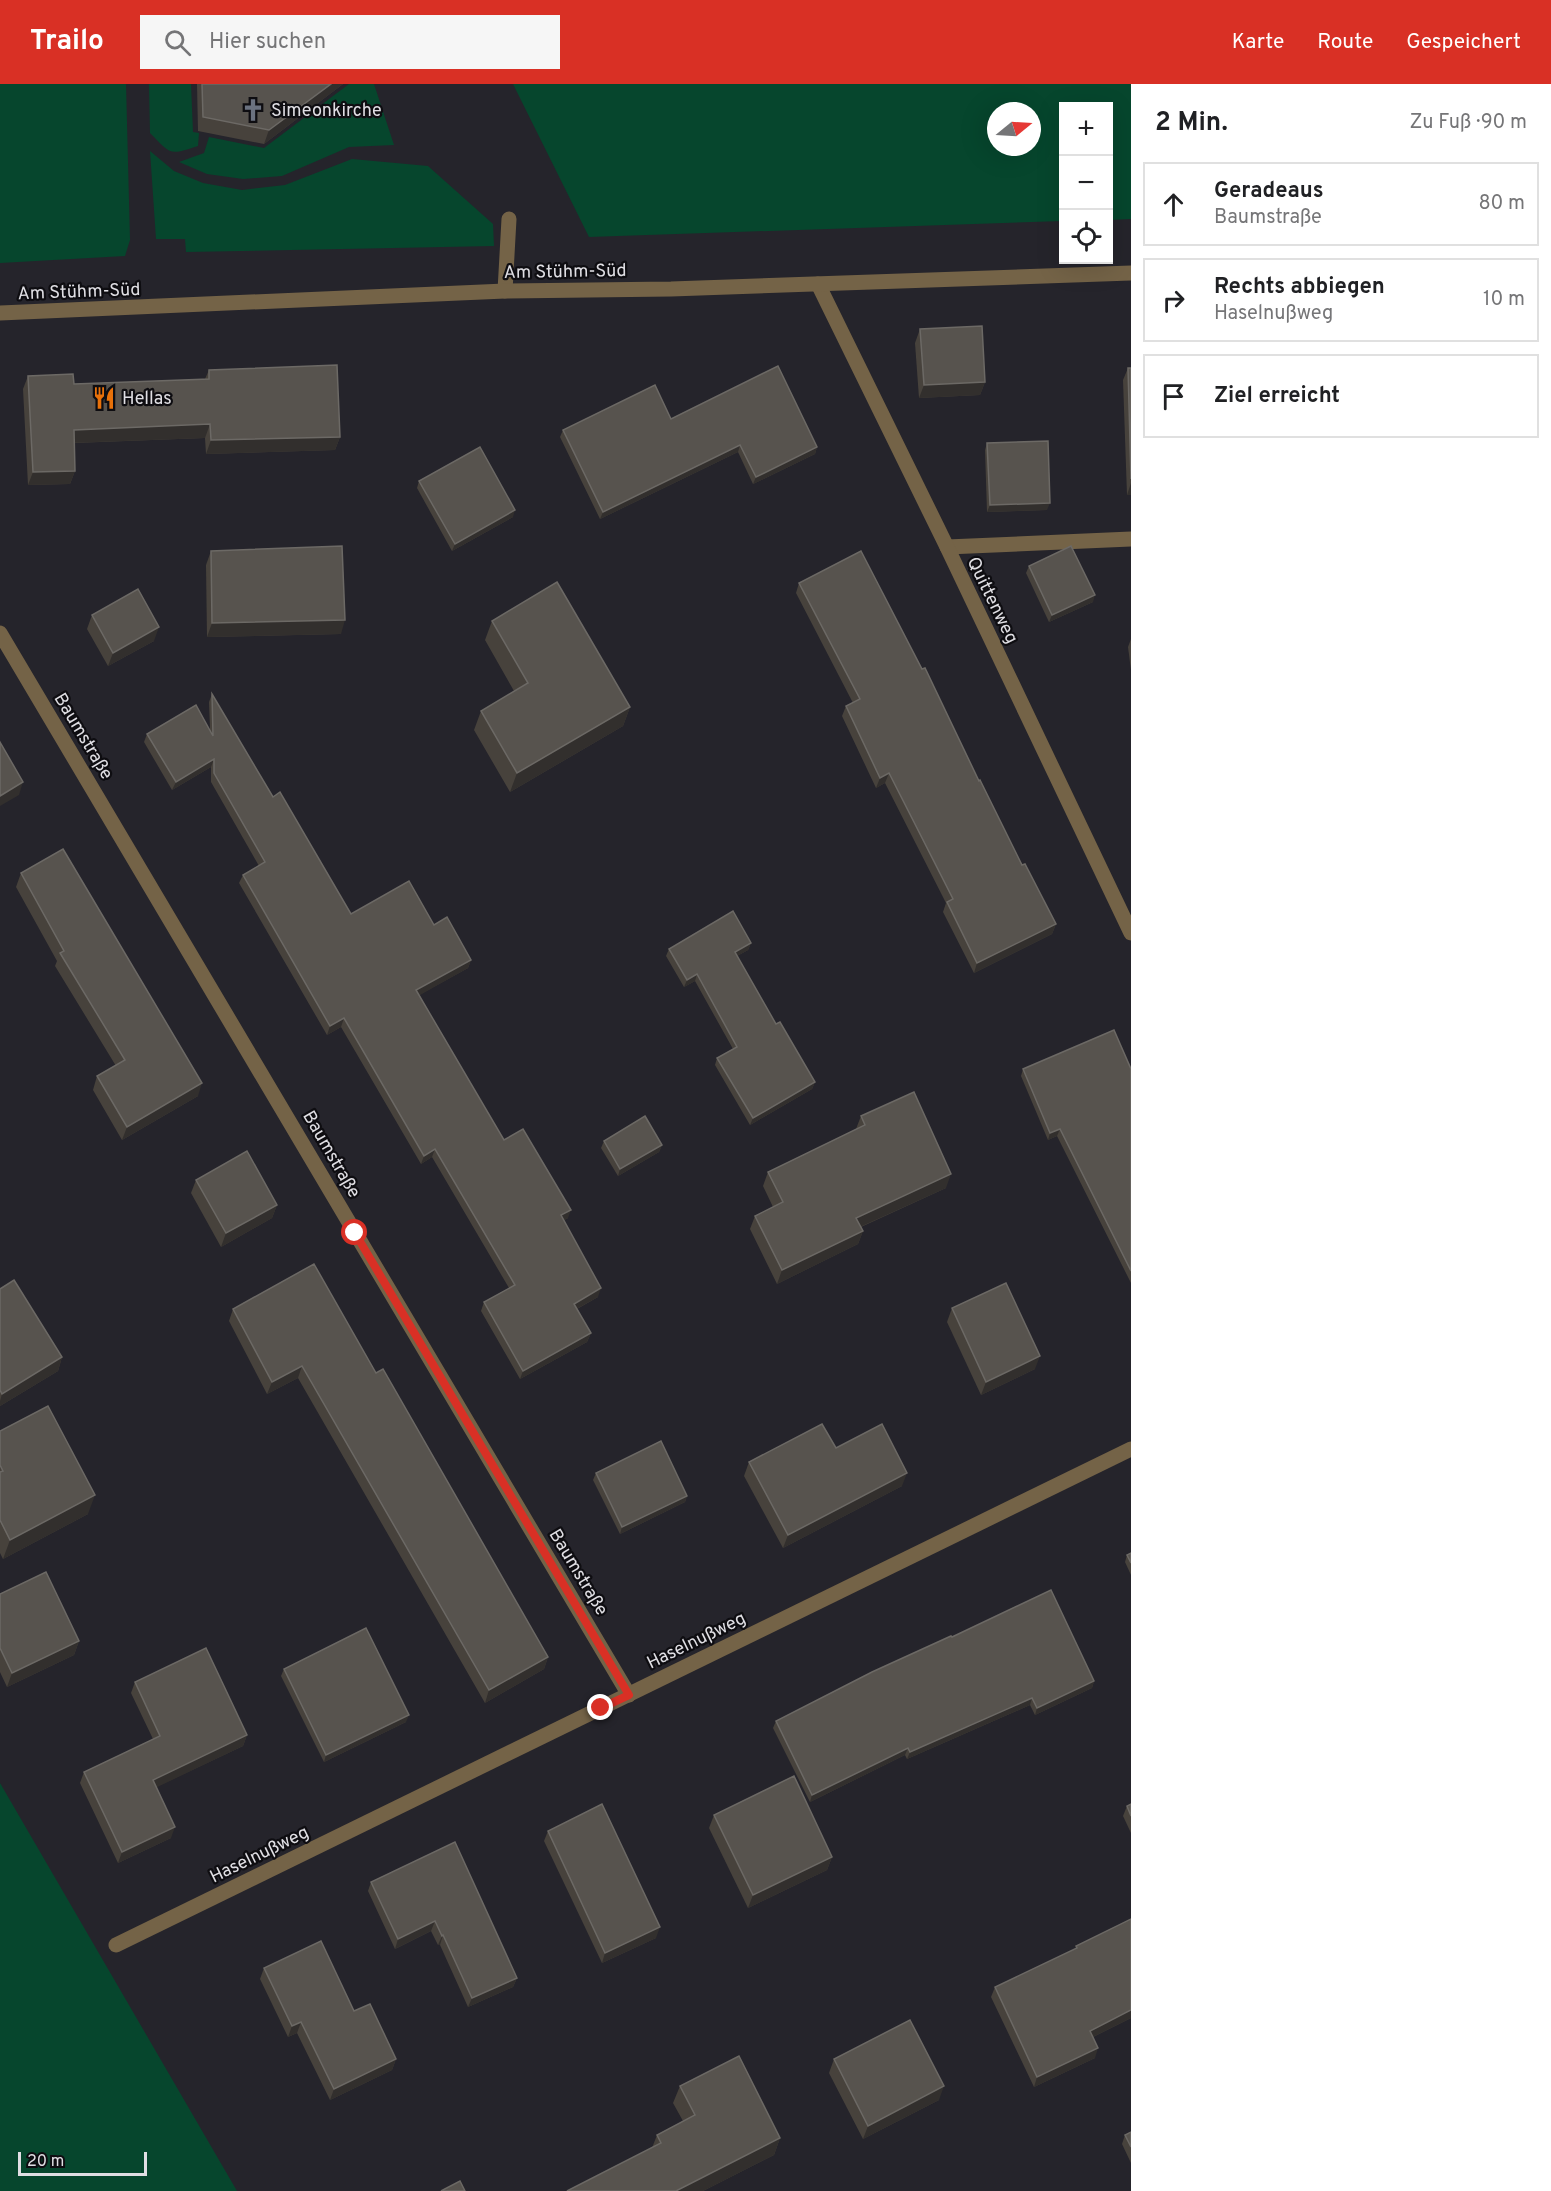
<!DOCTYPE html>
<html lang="de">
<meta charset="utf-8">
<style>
:root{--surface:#fff;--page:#f6f6f6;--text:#202124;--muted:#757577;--line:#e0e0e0;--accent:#d93025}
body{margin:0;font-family:Overpass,sans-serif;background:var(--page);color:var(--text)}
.controls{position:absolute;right:18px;top:18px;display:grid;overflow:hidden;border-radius:0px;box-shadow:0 6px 24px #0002}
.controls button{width:54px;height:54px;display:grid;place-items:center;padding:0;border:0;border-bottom:2px solid var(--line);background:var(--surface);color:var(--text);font:30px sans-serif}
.compass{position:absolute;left:987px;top:18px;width:54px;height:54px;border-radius:50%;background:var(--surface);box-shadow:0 6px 24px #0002;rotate:72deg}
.scale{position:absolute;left:18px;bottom:15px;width:129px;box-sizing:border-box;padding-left:6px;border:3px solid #e0dfe4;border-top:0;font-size:16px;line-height:21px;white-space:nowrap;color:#e0dfe4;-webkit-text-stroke:4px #0e0d11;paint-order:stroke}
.stop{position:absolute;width:18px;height:18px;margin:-14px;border:4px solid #d93025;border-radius:50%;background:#fff}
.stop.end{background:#d93025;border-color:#fff;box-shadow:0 2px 6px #0008}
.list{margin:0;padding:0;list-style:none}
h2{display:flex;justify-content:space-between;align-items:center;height:78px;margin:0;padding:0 24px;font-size:26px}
h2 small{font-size:20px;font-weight:400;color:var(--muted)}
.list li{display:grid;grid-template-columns:39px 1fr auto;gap:18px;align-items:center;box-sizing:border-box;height:84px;margin:0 12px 12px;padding:0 12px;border:2px solid var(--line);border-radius:0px}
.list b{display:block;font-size:22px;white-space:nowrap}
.list p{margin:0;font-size:20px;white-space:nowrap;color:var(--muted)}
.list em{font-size:20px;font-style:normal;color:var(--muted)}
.icon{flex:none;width:33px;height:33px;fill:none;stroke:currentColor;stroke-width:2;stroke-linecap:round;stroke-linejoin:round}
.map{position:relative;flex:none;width:1131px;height:2107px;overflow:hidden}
header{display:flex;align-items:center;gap:36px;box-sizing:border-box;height:84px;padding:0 30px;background:var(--accent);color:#fff}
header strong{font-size:28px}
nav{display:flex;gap:33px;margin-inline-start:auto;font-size:21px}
.search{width:420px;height:54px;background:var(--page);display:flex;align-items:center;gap:15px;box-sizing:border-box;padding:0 21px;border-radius:0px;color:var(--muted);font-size:22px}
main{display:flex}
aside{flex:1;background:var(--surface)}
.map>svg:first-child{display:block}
</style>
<header>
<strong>Trailo</strong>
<div class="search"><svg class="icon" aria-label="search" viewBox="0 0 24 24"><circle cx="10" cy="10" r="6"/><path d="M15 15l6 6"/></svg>Hier suchen</div>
<nav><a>Karte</a><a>Route</a><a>Gespeichert</a></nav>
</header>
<main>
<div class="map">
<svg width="1131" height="2107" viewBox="0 0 1131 2107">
<rect width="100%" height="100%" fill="#25242b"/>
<!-- green -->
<g fill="#06462d" fill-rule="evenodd">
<path d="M 0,0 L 126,0 L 130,156 L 125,172 L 0,179 Z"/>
<path d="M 149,0 L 191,0 L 193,48 L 199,49 L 198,62 C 168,72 171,70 150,49 Z"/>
<path d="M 349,0 L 374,0 L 394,61 L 349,63 L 282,92 L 243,95 L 207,90 L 179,78 L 204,69 L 209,53 L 264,64 Z"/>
<path d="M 513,0 L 1131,0 L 1131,135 L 1109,136 L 1108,22 L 1064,22 L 1063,137 L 589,153 ZM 996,27 L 1032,27 L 1032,63 L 996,63 Z"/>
<path d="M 150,67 L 174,87 L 203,99 L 242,106 L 285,101 L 352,75 L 428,82 L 493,140 L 494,162 L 186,168 L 185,155 L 156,155 Z"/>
<path d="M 0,1699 L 237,2107 L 0,2107 Z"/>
</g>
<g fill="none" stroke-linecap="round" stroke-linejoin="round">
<!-- lane -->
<g stroke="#746347" stroke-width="15">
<path d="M 505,207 L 509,135"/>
<path d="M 947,463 L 1131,455"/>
</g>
<!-- street -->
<g stroke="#746347" stroke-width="15">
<path d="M 818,200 L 947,463 L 1131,849"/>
<path d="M 0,229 L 505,207 L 671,205 L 1131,189"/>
<path d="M 0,549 L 629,1611"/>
<path d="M 116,1861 L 1131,1365"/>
</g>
</g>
<!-- wall -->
<g fill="#47423c">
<path d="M 197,0 L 343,0 L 264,60 L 198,47 Z"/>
<path d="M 920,245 L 985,298 L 980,311 L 919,314 L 915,259 Z"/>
<path d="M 1128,284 L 1131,284 L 1131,411 L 1127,411 L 1123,296 Z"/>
<path d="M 209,286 L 340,353 L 335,366 L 206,370 L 205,354 L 74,359 L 75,387 L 70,400 L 28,401 L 23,305 L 28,292 L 74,300 L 205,295 Z"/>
<path d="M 671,335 L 817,363 L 815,370 L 753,400 L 738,368 L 600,435 L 560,353 L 563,346 Z"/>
<path d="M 987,359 L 1047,426 L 987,428 L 985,366 Z"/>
<path d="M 419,397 L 513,433 L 452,467 L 417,404 Z"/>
<path d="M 211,467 L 341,550 L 207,553 L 206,481 Z"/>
<path d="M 1029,482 L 1093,518 L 1049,538 L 1026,489 Z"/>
<path d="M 799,499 L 979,697 L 1022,781 L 1056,840 L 1052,850 L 974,889 L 943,828 L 946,819 L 885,699 L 876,704 L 842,632 L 846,622 L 853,619 L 796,509 Z"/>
<path d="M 92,531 L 154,557 L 108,582 L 87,545 Z"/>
<path d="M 492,537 L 630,623 L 623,642 L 510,708 L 474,646 L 481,627 L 514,607 L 485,556 Z"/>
<path d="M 1131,555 L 1131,586 L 1128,563 Z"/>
<path d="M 212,610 L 273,713 L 351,830 L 434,841 L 471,876 L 468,884 L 419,911 L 504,1056 L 568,1134 L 564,1136 L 598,1213 L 577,1225 L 591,1249 L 587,1258 L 520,1295 L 481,1227 L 484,1218 L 509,1204 L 432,1073 L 421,1080 L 341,943 L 327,951 L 239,799 L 243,791 L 259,782 L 211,698 L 211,683 L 172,706 L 144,658 L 147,650 L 210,645 L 209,618 Z"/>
<path d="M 21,789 L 198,1012 L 122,1056 L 93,1006 L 97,992 L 116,982 L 55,882 L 57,877 L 16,803 Z"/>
<path d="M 751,859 L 748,866 L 737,872 L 776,940 L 815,998 L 812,1005 L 750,1041 L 715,981 L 717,974 L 733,965 L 695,897 L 684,903 L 666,872 L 669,865 Z"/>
<path d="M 1023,985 L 1131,985 L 1131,1199 L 1057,1052 L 1048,1056 L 1021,992 Z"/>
<path d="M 861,1032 L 946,1104 L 861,1143 L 863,1147 L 858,1160 L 777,1200 L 750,1145 L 755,1132 L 773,1123 L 763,1102 L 768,1088 L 856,1045 Z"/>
<path d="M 604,1057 L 662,1061 L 659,1068 L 618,1092 L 601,1064 Z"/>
<path d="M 196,1096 L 277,1121 L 272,1134 L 221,1163 L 191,1109 Z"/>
<path d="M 0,1205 L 62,1273 L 58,1287 L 0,1322 Z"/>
<path d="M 952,1224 L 1035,1285 L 981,1311 L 947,1238 Z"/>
<path d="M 233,1225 L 376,1289 L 548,1573 L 544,1585 L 485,1619 L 298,1294 L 267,1310 L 229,1237 Z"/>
<path d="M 0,1347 L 88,1430 L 3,1475 L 0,1469 Z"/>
<path d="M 836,1364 L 902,1402 L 783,1464 L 744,1392 L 749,1378 Z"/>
<path d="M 596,1389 L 687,1412 L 685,1418 L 620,1450 L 593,1396 Z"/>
<path d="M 1131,1469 L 1131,1491 L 1125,1478 L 1127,1471 Z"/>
<path d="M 0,1510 L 79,1557 L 74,1571 L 7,1603 L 0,1588 Z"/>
<path d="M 952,1553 L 1094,1597 L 1092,1604 L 1035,1631 L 1030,1621 L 907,1675 L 905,1671 L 810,1718 L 773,1644 L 776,1637 Z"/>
<path d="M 284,1585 L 406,1638 L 324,1678 L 281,1592 Z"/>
<path d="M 135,1598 L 247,1651 L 243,1662 L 156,1703 L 171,1754 L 118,1779 L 80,1699 L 84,1688 L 153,1655 L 131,1609 Z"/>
<path d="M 1131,1720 L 1131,1749 L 1123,1732 L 1127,1722 Z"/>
<path d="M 714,1731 L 832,1773 L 827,1786 L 748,1824 L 709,1744 Z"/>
<path d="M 548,1747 L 656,1854 L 602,1879 L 544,1757 Z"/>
<path d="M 455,1758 L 517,1894 L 513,1903 L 468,1923 L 440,1861 L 438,1861 L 431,1847 L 395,1865 L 368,1807 L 371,1798 Z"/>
<path d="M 1131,1835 L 1131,1934 L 1093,1953 L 1095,1974 L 1034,2003 L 991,1913 L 995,1903 L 1076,1865 L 1076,1862 Z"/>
<path d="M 264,1884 L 354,1927 L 396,1975 L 392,1986 L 330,2016 L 297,1949 L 288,1953 L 260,1895 Z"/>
<path d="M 834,1975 L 939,2016 L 863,2055 L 829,1989 Z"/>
<path d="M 680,2002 L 780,2054 L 774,2071 L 703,2107 L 567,2107 L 652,2064 L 657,2051 L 683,2037 L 673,2019 Z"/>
<path d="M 1131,2048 L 1131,2079 L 1122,2060 L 1125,2051 Z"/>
</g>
<!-- shaded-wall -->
<g fill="#322f2d">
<path d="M 331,0 L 343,0 L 264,60 L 269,46 Z"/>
<path d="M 985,298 L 980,311 L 919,314 L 924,301 Z"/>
<path d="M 210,340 L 205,354 L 69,359 L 74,346 Z"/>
<path d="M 340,353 L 335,366 L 206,370 L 211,356 Z"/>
<path d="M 740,361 L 738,368 L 600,435 L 603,428 Z"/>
<path d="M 817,363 L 815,370 L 753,400 L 756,393 Z"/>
<path d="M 75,387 L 70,400 L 28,401 L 33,388 Z"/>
<path d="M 1131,399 L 1131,411 L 1127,411 Z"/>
<path d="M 1050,419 L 1047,426 L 987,428 L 990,421 Z"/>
<path d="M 515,426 L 513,433 L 452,467 L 455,460 Z"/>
<path d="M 1095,511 L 1093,518 L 1049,538 L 1052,531 Z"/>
<path d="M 345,536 L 341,550 L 207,553 L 212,539 Z"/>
<path d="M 159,543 L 154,557 L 108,582 L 113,569 Z"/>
<path d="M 630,623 L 623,642 L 510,708 L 517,689 Z"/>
<path d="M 214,675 L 211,683 L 172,706 L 176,698 Z"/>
<path d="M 889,689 L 885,699 L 876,704 L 880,694 Z"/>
<path d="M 23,698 L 19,711 L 0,722 L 0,712 Z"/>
<path d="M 1056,840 L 1052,850 L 974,889 L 977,879 Z"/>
<path d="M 751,859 L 748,866 L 732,875 L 735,868 Z"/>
<path d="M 471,876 L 468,884 L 413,915 L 416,906 Z"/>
<path d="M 697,890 L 695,897 L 684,903 L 687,896 Z"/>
<path d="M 344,934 L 341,943 L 327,951 L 330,942 Z"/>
<path d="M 815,998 L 812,1005 L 750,1041 L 753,1034 Z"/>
<path d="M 202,999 L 198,1012 L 122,1056 L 127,1043 Z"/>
<path d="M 1060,1045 L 1057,1052 L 1048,1056 L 1050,1049 Z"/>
<path d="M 662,1061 L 659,1068 L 618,1092 L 620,1085 Z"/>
<path d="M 435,1065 L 432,1073 L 421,1080 L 424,1072 Z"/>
<path d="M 951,1090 L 946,1104 L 851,1147 L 856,1134 Z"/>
<path d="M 277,1121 L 272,1134 L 221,1163 L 226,1149 Z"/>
<path d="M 571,1126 L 568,1134 L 558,1140 L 561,1131 Z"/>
<path d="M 863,1147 L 858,1160 L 777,1200 L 782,1186 Z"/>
<path d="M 601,1204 L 598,1213 L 571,1228 L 574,1220 Z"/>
<path d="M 591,1249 L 587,1258 L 520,1295 L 523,1287 Z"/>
<path d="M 1040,1272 L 1035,1285 L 981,1311 L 986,1298 Z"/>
<path d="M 62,1273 L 58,1287 L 0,1322 L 0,1317 L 2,1310 Z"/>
<path d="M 302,1282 L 298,1294 L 267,1310 L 272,1298 Z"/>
<path d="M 907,1389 L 902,1402 L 783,1464 L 788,1451 Z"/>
<path d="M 95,1411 L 88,1430 L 3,1475 L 10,1456 Z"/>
<path d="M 687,1412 L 685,1418 L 620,1450 L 622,1443 Z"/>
<path d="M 79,1557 L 74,1571 L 7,1603 L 12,1589 Z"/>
<path d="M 548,1573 L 544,1585 L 485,1619 L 489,1606 Z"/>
<path d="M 1094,1597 L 1092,1604 L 1035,1631 L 1037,1624 Z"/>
<path d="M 1032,1614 L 1030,1621 L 907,1675 L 910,1668 Z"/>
<path d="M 409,1631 L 406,1638 L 324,1678 L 326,1671 Z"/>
<path d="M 247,1651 L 243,1662 L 149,1707 L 153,1696 Z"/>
<path d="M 908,1664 L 905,1671 L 810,1718 L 812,1711 Z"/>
<path d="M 175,1743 L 171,1754 L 118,1779 L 122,1768 Z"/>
<path d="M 832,1773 L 827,1786 L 748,1824 L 753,1811 Z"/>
<path d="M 435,1837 L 431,1847 L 395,1865 L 398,1855 Z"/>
<path d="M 660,1843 L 656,1854 L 602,1879 L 605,1869 Z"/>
<path d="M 443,1851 L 440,1861 L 438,1861 L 442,1852 Z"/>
<path d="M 517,1894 L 513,1903 L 468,1923 L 472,1914 Z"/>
<path d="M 1131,1926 L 1131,1934 L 1087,1956 L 1090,1947 Z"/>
<path d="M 301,1938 L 297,1949 L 288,1953 L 292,1942 Z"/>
<path d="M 1098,1964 L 1095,1974 L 1034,2003 L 1037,1993 Z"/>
<path d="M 396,1975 L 392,1986 L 330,2016 L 334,2005 Z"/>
<path d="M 944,2002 L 939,2016 L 863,2055 L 868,2042 Z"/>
<path d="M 780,2054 L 774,2071 L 703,2107 L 676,2107 Z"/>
</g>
<!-- building -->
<g fill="#57534e" stroke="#6c6965" stroke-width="1.5">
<path d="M 202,0 L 331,0 L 269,46 L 203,33 Z"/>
<path d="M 982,242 L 985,298 L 924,301 L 920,245 Z"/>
<path d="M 337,281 L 340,353 L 211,356 L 210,340 L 74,346 L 75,387 L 33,388 L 28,292 L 73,290 L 74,300 L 209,295 L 209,286 Z"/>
<path d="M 778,282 L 817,363 L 756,393 L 740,361 L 603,428 L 563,346 L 655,301 L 671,335 Z"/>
<path d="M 1128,284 L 1131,284 L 1131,395 Z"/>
<path d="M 1048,357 L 1050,419 L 990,421 L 987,359 Z"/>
<path d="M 480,363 L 515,426 L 455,460 L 419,397 Z"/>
<path d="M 342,462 L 345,536 L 212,539 L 211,467 Z"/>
<path d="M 1071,462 L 1095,511 L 1052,531 L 1029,482 Z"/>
<path d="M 861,467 L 922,585 L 925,584 L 979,697 L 980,696 L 1022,781 L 1025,780 L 1056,840 L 977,879 L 947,818 L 953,815 L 889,689 L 880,694 L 846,622 L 860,615 L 799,499 Z"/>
<path d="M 557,498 L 630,623 L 517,689 L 481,627 L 528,599 L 492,537 Z"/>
<path d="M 138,505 L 159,543 L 113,569 L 92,531 Z"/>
<path d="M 212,610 L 273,713 L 280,708 L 351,830 L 409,797 L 434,841 L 447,833 L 471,876 L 416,906 L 504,1056 L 523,1045 L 571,1126 L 561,1131 L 601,1204 L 574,1220 L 591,1249 L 523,1287 L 484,1218 L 515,1201 L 435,1065 L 424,1072 L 344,934 L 330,942 L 243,791 L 265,778 L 214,689 L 214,675 L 176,698 L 147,650 L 196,621 L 213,652 Z"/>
<path d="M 0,658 L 23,698 L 0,712 Z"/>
<path d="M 63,765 L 202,999 L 127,1043 L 97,992 L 125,976 L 60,869 L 64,867 L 21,789 Z"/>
<path d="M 733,827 L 751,859 L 735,868 L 776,940 L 780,938 L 815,998 L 753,1034 L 717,974 L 737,963 L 697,890 L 687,896 L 669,865 Z"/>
<path d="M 1114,946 L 1131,985 L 1131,1187 L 1060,1045 L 1050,1049 L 1023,985 Z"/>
<path d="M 914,1008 L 951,1090 L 856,1134 L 863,1147 L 782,1186 L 755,1132 L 783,1118 L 768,1088 L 865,1041 L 861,1032 Z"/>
<path d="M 645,1032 L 662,1061 L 620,1085 L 604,1057 Z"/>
<path d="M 247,1067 L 277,1121 L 226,1149 L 196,1096 Z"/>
<path d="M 314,1180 L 376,1289 L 383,1285 L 548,1573 L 489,1606 L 302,1282 L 272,1298 L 233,1225 Z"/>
<path d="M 14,1196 L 62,1273 L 2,1310 L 0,1306 L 0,1205 Z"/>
<path d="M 1006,1199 L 1040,1272 L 986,1298 L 952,1224 Z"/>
<path d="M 48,1322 L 95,1411 L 10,1456 L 0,1436 L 0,1388 L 3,1387 L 0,1381 L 0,1347 Z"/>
<path d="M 822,1340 L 836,1364 L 882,1340 L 907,1389 L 788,1451 L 749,1378 Z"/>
<path d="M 661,1357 L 687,1412 L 622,1443 L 596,1389 Z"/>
<path d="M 1131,1469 L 1131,1479 L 1127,1471 Z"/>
<path d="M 46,1488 L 79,1557 L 12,1589 L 0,1564 L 0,1510 Z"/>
<path d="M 1051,1506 L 1094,1597 L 1037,1624 L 1032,1614 L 910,1668 L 908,1664 L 812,1711 L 776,1637 L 872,1588 L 951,1552 L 952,1553 Z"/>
<path d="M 366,1544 L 409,1631 L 326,1671 L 284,1585 Z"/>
<path d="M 206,1564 L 247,1651 L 153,1696 L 175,1743 L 122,1768 L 84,1688 L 160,1652 L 135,1598 Z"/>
<path d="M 794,1692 L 832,1773 L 753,1811 L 714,1731 Z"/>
<path d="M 602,1720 L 660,1843 L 605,1869 L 548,1747 Z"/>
<path d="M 1131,1720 L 1131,1732 L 1127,1722 Z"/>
<path d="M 455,1758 L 517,1894 L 472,1914 L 443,1851 L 442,1852 L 435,1837 L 398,1855 L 371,1798 Z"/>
<path d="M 1131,1835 L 1131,1926 L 1090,1947 L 1098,1964 L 1037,1993 L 995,1903 L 1077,1864 L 1076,1862 Z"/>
<path d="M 321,1857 L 354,1927 L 370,1920 L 396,1975 L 334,2005 L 301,1938 L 292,1942 L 264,1884 Z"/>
<path d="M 910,1936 L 944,2002 L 868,2042 L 834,1975 Z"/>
<path d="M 739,1972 L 780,2054 L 676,2107 L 567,2107 L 661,2059 L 657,2051 L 695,2031 L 680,2002 Z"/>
<path d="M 1131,2048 L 1131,2063 L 1125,2051 Z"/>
<path d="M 460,2097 L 465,2107 L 441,2107 Z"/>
</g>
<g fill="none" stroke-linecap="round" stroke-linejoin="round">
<!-- route -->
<path stroke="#d93025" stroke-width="8" d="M 355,1149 L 629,1611 L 601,1624"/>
</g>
<!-- icons -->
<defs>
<g id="church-bare" transform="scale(1.8)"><path d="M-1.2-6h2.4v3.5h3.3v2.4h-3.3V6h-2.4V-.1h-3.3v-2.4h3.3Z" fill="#6b7280" stroke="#0e0d11" stroke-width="2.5" paint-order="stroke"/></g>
<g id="restaurant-bare" transform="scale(1.8)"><path d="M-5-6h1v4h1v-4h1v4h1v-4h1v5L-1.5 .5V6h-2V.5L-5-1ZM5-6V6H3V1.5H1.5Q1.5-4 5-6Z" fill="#e8710a" stroke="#0e0d11" stroke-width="2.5" paint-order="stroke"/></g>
</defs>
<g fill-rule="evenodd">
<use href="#church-bare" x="253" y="26"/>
<use href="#restaurant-bare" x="104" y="314"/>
</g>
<g text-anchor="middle" stroke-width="4.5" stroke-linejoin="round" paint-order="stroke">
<!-- poi labels -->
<g font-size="18" fill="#e0dfe4" stroke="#0e0d11" text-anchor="start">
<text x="271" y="32">Simeonkirche</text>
<text x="122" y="320">Hellas</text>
</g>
<!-- street labels -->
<g font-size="18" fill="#e0dfe4" stroke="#0e0d11">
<text transform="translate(565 187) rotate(-1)" y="6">Am Stühm-Süd</text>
<text transform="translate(79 207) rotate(-2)" y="6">Am Stühm-Süd</text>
<text transform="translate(993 516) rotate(64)" y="6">Quittenweg</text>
<text transform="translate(84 652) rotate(59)" y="6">Baumstraße</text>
<text transform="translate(332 1070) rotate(60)" y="6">Baumstraße</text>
<text transform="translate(579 1488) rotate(59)" y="6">Baumstraße</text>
<text transform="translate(696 1556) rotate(-26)" y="6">Haselnußweg</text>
<text transform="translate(259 1770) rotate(-26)" y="6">Haselnußweg</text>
</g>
</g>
</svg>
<div class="controls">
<button>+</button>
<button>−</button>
<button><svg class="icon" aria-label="locate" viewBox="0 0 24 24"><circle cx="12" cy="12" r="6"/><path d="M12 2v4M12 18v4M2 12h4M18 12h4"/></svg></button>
</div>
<svg class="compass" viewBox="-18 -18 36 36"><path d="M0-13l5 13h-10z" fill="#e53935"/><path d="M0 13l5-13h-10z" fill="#757577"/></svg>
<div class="scale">20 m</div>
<div class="stop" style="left:355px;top:1149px"></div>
<div class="stop end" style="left:601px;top:1624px"></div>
</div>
<aside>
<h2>2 Min.<small>Zu Fuß · 90 m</small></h2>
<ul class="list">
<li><svg class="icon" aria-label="ahead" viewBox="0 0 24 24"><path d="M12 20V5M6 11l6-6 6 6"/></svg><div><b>Geradeaus</b><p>Baumstraße</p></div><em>80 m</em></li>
<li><svg class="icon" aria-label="right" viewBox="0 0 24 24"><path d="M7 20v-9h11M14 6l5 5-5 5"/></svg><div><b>Rechts abbiegen</b><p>Haselnußweg</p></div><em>10 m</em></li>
<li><svg class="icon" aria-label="arrive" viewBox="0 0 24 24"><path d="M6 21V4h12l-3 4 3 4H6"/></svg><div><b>Ziel erreicht</b></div></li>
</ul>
</aside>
</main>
